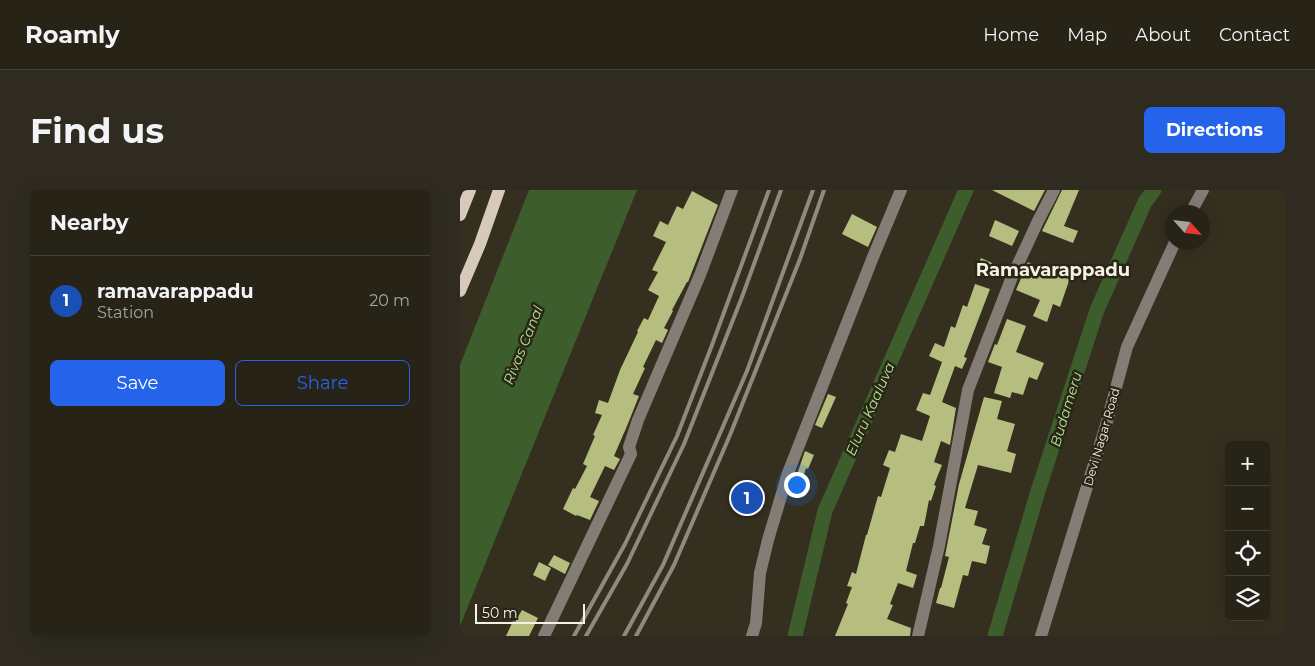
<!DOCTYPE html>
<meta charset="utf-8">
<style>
:root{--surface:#272317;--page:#2f2b20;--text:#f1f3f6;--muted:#a4a4a1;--line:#434036;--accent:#2563eb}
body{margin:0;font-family:Montserrat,sans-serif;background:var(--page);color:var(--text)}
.controls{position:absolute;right:15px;bottom:15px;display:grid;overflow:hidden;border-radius:8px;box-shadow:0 5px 20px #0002}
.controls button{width:45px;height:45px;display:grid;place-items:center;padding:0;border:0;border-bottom:1px solid var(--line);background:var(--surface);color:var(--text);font:25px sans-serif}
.compass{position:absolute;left:705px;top:15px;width:45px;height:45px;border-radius:50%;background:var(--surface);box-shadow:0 5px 20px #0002;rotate:117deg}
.scale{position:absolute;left:15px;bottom:12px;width:110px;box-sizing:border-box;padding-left:5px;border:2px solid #f4f1e7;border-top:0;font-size:14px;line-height:18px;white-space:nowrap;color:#f4f1e7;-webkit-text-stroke:4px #2a2615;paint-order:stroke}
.you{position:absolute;left:336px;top:294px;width:18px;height:18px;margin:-12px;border:4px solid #fff;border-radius:50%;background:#1a73e8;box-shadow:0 0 0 8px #1a73e833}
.badge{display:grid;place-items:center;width:32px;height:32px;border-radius:50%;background:var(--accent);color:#fff;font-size:16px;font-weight:700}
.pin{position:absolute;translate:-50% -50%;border:2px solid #fff;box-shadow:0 1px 5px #0006}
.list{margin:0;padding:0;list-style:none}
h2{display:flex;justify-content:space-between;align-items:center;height:65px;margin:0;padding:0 20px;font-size:21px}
h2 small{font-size:16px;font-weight:400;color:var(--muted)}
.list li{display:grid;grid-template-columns:32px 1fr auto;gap:15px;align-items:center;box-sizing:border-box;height:90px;padding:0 20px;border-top:1px solid var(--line)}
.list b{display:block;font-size:19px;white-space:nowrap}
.list p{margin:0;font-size:16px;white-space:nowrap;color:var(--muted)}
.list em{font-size:16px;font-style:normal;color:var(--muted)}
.actions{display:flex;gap:10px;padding:15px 20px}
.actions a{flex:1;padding:11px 0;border:1px solid var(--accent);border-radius:8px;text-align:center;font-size:18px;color:var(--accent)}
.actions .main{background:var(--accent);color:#fff}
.icon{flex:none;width:28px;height:28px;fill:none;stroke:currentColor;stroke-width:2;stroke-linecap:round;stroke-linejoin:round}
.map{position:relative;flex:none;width:825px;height:446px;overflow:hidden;border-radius:8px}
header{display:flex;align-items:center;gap:30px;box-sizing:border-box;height:70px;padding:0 25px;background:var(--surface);border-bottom:1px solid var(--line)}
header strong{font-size:24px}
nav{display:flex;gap:28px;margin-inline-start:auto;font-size:18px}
.intro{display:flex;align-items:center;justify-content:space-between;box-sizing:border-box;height:120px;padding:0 30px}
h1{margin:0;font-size:35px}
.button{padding:12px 22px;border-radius:8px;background:var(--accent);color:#fff;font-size:18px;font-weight:700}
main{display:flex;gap:30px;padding:0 30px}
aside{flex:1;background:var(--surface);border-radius:8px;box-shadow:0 5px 20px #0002}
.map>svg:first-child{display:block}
</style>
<header>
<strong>Roamly</strong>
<nav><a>Home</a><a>Map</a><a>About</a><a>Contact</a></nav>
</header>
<div class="intro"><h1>Find us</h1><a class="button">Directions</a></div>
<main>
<aside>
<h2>Nearby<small></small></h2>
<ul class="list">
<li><span class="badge" style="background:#1a4fb4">1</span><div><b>ramavarappadu</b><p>Station</p></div><em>20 m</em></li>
</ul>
<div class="actions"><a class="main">Save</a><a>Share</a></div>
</aside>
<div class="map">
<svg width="825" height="446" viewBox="0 0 825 446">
<rect width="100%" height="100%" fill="#342f1f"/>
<!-- water -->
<path fill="#3d5d2c" d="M 69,0 L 177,0 L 0,436 L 0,175 Z"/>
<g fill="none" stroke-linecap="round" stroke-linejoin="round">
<!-- canal -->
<g stroke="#3d5d2c" stroke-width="15">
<path d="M 335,446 L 365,321 L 506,0"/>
<path d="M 535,446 L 578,301 L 637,120 L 685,12 L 694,0"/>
</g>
</g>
<!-- building -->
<g fill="#b5be7f">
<path d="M 532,0 L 585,0 L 574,21 Z"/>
<path d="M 602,0 L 619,0 L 604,36 L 618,41 L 613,53 L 582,41 Z"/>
<path d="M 232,1 L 258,15 L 228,92 L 227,92 L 212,120 L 213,121 L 204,138 L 208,140 L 202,153 L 196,150 L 183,177 L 185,178 L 173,204 L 179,206 L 167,236 L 154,266 L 160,269 L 154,280 L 145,276 L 130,307 L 139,311 L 130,330 L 117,325 L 116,326 L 103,319 L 113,298 L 115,299 L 127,276 L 123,274 L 135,246 L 133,245 L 142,225 L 135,223 L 139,210 L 148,213 L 160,180 L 178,142 L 177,141 L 184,128 L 188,130 L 199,106 L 188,100 L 198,82 L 192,80 L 206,52 L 193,46 L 200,31 L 208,35 L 217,16 L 223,19 Z"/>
<path d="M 392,24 L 417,37 L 408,57 L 382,44 Z"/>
<path d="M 535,30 L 559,41 L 552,56 L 529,46 Z"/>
<path d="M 521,68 L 532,73 L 526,87 L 515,82 Z"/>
<path d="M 568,72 L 582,79 L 582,78 L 610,88 L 600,117 L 593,114 L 587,132 L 573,126 L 580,110 L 556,100 Z"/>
<path d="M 515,94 L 530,99 L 504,167 L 507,168 L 502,179 L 495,176 L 482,212 L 496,218 L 490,255 L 481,251 L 474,272 L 482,275 L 474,295 L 476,296 L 471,311 L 469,310 L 464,336 L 460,336 L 455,353 L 453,353 L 446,381 L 457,385 L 453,398 L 438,393 L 430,414 L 433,415 L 427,429 L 451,438 L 450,446 L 375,446 L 388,414 L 386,413 L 392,397 L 387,396 L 392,382 L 396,384 L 406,345 L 407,345 L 418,306 L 421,307 L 430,278 L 423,275 L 429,260 L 435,262 L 441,244 L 462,251 L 470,226 L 456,220 L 463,203 L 470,205 L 482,172 L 469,166 L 475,153 L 484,157 L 491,136 L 495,138 L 503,115 L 507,117 Z"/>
<path d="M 547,129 L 566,136 L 556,162 L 584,173 L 577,190 L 569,187 L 563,205 L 552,202 L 550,208 L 534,203 L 542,177 L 528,172 L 535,154 L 537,155 Z"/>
<path d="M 368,204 L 376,207 L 362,238 L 355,235 Z"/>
<path d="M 524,207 L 542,211 L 537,229 L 555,234 L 547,261 L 556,264 L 551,283 L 518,275 L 505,318 L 518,321 L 514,335 L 527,339 L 522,354 L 530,356 L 526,374 L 512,371 L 508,386 L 503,385 L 494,418 L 476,413 L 480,398 L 481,398 L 489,367 L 485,366 L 499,294 Z"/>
<path d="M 345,261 L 354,265 L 348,279 L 346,278 L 338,304 L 331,302 Z"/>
<path d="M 94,365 L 110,373 L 105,384 L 88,375 Z"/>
<path d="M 79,372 L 91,378 L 85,391 L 73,385 Z"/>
<path d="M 62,420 L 78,428 L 69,446 L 46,446 L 53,431 L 55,432 Z"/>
</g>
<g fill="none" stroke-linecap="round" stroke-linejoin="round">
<!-- minor -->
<g stroke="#837d76" stroke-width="12">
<path d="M 731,22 L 743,0"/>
<path d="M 84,446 L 171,264 L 169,257 L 178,230 L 240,85 L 272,0"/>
<path d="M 292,446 L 296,433 L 300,383 L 308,350 L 328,283 L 413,67 L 441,0"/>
<path d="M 458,446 L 479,356 L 508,200 L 552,87 L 578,31 L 594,0"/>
<path d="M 581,446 L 646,235 L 667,157 L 715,52"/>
</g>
<!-- major -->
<g stroke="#d6cabc" stroke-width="12">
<path d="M 0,25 L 10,0"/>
<path d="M 0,101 L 20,54 L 39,0"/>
</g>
<!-- rail -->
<g stroke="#8e8a7c" stroke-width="4">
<path d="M 114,446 L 165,354 L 217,246 L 252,155 L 309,0"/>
<path d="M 126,446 L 167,374 L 224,254 L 282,107 L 321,0"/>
<path d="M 164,446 L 203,375 L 287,181 L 353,0"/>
<path d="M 176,446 L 214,375 L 270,245 L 340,69 L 364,0"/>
</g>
</g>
<g text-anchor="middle" stroke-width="5" stroke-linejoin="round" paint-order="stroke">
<!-- street labels -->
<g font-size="12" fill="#f4f1e7" stroke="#2a2615">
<text transform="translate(642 247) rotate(-74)" y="4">Devi Nagar Road</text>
</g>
<!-- water labels -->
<g font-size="14" font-style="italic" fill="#b2e498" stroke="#2a2615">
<text transform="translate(63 155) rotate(-68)" y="5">Rivas Canal</text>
<text transform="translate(410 219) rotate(-66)" y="5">Eluru Kaaluva</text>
<text transform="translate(606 219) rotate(-73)" y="5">Budameru</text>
</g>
<!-- district labels -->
<g font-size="18" font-weight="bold" fill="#f4f1e7" stroke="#2a2615">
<text x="593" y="86">Ramavarappadu</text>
</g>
</g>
</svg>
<div class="controls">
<button>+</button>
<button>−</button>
<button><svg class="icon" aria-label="locate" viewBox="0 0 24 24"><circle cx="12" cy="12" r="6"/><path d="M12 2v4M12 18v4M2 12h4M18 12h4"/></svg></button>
<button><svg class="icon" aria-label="layers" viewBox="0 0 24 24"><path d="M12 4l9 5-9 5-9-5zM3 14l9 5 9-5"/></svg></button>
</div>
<svg class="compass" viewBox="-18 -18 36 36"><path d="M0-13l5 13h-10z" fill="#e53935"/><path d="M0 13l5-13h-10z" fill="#a4a4a1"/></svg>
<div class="scale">50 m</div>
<div class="you"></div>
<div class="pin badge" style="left:287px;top:308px;background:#1a4fb4">1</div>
</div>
</main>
